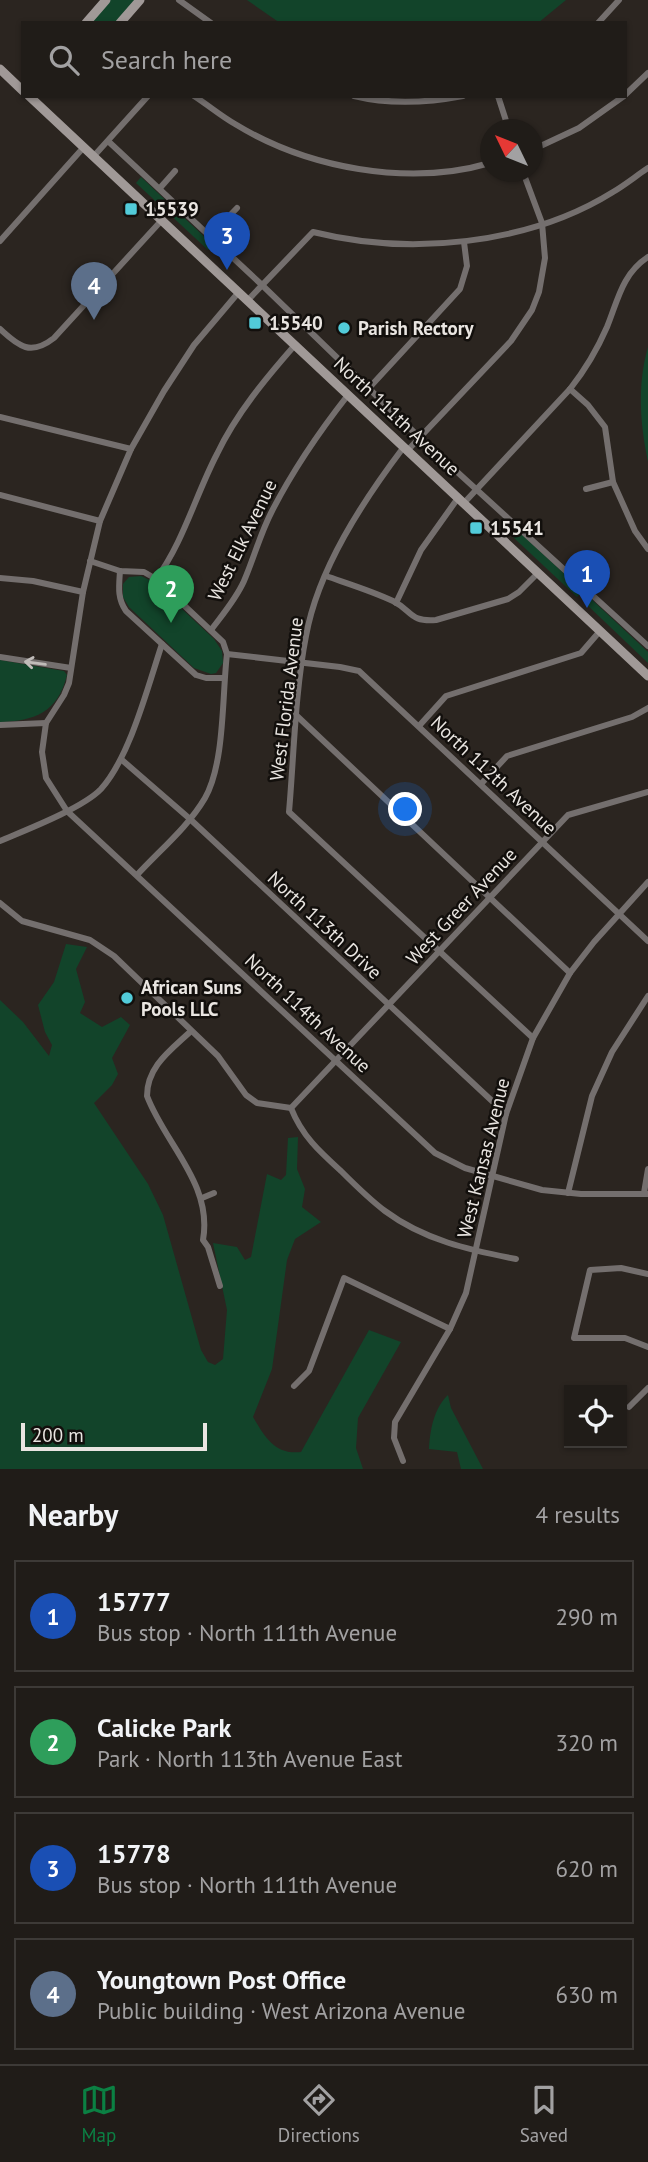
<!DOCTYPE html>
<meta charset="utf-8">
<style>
:root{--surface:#201c18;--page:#2d2925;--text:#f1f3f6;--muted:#a2a1a2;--line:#3d3a37;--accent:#0b8043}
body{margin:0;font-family:"PT Sans",sans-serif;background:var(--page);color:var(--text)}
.controls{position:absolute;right:21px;bottom:21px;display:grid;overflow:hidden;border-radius:0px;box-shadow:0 2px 5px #0004}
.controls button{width:63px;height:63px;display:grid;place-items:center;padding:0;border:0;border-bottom:2px solid var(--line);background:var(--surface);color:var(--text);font:35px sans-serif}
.compass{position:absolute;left:480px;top:119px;width:63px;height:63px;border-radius:50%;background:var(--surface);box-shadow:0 2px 5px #0004;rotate:313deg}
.scale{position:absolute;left:21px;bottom:18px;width:186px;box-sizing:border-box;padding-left:7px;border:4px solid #e9e5e1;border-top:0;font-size:19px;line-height:24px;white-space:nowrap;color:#e9e5e1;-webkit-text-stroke:5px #120f0c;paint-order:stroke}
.you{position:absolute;left:406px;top:810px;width:24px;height:24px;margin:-18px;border:5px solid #fff;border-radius:50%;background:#1a73e8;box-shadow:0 0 0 10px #1a73e833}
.badge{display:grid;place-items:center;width:46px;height:46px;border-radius:50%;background:var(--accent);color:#fff;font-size:23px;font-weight:700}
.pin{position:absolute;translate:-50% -58px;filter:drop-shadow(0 2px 4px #0008)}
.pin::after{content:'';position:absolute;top:37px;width:24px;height:21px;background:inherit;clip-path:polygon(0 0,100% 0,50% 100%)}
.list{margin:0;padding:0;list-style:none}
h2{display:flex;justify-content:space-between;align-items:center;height:91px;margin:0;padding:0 28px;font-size:30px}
h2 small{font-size:23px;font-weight:400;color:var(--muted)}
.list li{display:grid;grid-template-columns:46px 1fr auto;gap:21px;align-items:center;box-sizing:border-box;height:112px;margin:0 14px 14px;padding:0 14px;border:2px solid var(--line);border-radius:0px}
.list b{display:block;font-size:26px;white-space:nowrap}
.list p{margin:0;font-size:23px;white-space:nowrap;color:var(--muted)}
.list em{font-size:23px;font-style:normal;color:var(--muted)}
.icon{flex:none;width:38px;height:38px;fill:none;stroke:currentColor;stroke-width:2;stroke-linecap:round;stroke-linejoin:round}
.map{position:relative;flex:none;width:648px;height:1469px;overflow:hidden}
.search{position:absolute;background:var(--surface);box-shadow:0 2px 5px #0004;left:21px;right:21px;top:21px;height:77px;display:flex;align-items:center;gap:18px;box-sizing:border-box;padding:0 24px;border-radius:0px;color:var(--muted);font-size:26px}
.sheet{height:595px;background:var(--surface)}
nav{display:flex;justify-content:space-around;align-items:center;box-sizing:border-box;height:98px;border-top:2px solid var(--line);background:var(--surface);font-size:19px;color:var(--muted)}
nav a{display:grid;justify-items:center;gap:4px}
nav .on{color:var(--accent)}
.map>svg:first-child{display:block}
</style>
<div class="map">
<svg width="648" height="1469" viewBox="0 0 648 1469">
<rect width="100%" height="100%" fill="#2b2520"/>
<!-- green -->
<g fill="#12442a">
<path d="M 109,0 L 135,0 L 115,23 L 89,23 Z"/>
<path d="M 247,0 L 566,0 L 538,23 L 280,23 Z"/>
<path d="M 141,177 L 213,245 L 208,250 L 136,183 Z"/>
<path d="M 648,347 L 648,462 C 640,424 637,385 648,347 Z"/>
<path d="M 518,531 L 583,591 L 577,597 L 513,537 Z"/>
<path d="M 141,576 L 152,581 L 214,639 L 222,651 L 223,663 L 216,673 L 211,674 L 194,668 L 129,607 L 123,597 L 123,584 L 129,577 Z"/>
<path d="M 589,597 L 648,652 L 648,663 L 584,602 Z"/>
<path d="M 0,660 L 64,671 L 67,675 C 58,712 35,721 0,722 Z"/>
<path d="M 66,944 L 87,947 L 76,969 L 85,1002 L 80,1013 L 102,1027 L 121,1017 L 130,1025 L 112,1058 L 118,1074 L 112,1085 L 94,1103 L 148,1184 L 163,1215 L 201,1350 L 208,1362 L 215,1365 L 223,1359 L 227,1310 L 213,1243 L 237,1247 L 245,1260 L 251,1257 L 267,1174 L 281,1180 L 286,1175 L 288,1138 L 298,1137 L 297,1169 L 305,1189 L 302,1207 L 321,1222 L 295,1239 L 287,1260 L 272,1369 L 253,1417 C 265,1437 275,1455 301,1452 L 369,1330 L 401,1342 L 358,1418 L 356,1448 L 363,1469 L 0,1469 L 0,1000 L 23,1022 L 49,1056 L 52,1045 L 45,1032 L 38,1005 L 54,982 Z"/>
<path d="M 448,1395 L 451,1408 L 483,1469 L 461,1469 L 457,1452 L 429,1449 C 430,1430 434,1408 448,1395 Z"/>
</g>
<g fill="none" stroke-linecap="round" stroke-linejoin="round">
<!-- street -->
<g stroke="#746f6e" stroke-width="6">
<path d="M 179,0 L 211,23"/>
<path d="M 598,23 L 619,0"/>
<path d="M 625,95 L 648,73"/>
<path d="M 194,96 C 208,105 221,116 235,124 C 307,168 408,187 490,163"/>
<path d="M 354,96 C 391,105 426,103 463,96"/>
<path d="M 498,96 L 509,130"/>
<path d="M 108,141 L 262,285 L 420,438 L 648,646"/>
<path d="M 532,150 L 579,128 L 624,96"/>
<path d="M 93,157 L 148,96"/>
<path d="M 160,188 L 175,171"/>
<path d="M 210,236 L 237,208"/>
<path d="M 0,241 L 83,148"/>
<path d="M 238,293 L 194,345 L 164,391 L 131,449 L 100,521 L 83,592 L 69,683 L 64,695 L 46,723 L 42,752 L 46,778 L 67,811 L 435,1153 L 465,1168 L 542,1190 L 581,1194 L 648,1194"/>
<path d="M 247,301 L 313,232 C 409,256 528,245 613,192 C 625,185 636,176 648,168"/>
<path d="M 0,329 C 19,347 31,356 54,338 L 161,221"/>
<path d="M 369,388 L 460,289 L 467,266 L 464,242"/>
<path d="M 570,389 L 588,405 L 605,427 L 613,482 L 635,531 L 648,549"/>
<path d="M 0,417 L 131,449"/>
<path d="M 403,448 C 363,501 318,569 306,636 C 295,692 294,755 289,812 L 533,1038"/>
<path d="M 407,451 L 511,341 L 532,310 L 539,292 L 545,258 L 542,223 L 523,172"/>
<path d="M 586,489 L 613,482"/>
<path d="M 0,495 L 100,521"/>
<path d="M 463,504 L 570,389 C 585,370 597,350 607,327 C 618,300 622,274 648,257"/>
<path d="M 90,561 L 120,571 L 144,572 L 156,579 L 223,642 L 227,654 C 222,695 225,763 205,798 C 188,827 160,850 137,875"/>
<path d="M 120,571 C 119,586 117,598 126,611 L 196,675 L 206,678 L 224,678"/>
<path d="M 326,576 C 349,584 372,591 393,601 C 413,611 409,622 436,620 L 508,599 L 519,592 L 538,573"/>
<path d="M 0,578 L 33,581 L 83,592"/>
<path d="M 156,579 C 183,543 196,494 217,454 C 236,414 266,378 295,345"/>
<path d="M 396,603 L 421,550 L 458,498"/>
<path d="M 211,630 C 223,614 236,599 244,581 C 254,558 260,534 272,511 C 293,470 319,432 348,395"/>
<path d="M 227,654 L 340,667 L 359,671 L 648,941"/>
<path d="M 0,657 L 71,668"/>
<path d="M 297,716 L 570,973"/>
<path d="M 0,725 L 46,723"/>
<path d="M 419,726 L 446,696 L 581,653 L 600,631"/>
<path d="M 122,760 L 190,819 L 506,1114"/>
<path d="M 481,784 L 507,756 L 632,717 L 648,708"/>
<path d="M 0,841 C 26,830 83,808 101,789 C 130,757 148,686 162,644"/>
<path d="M 0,903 L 22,921 L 90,940 L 114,956 L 218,1056 L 246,1095 L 257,1103 L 291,1108"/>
<path d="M 191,1031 C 171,1050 147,1066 147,1096 C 165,1144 213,1184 203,1240 L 208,1247 L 220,1286"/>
<path d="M 291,1108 L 568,815 L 648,792"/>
<path d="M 291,1108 C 302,1136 320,1152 341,1171 C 355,1185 369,1199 385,1211 C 424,1240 469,1250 516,1259"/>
<path d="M 568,1193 L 592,1096 L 612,1052 L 648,996"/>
<path d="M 644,1193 L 648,1169"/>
<path d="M 202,1198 L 214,1193"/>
<path d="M 648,1274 L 621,1268 L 590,1270 L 574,1338 L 625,1338 L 648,1347"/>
<path d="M 294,1386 L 309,1371 L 344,1278 L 450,1329"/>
<path d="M 629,1407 L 648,1388"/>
<path d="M 403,1461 L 394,1438 L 395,1422 L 450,1329 L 466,1293 L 506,1114 L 533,1038 L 570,973 L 594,942 L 648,882"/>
</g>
<!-- secondary -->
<g stroke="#a09997" stroke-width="9">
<path d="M 86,23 L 106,0"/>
<path d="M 120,23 L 140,0"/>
<path d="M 0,69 L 23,91"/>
<path d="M 29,96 L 648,676"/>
</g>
</g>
<!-- one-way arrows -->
<defs><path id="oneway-shaft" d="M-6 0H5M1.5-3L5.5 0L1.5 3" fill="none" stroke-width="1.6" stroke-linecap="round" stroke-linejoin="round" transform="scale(1.75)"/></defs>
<use stroke="#c0bcb9" href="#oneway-shaft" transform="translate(35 663) rotate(-172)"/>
<!-- markers -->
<g fill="#52cbd9" stroke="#120f0c" stroke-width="2.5">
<rect x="124" y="202" width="14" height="14" rx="3.5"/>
<rect x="248" y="316" width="14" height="14" rx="3.5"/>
<circle cx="344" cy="328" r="7"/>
<rect x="469" y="521" width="14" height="14" rx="3.5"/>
<circle cx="127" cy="998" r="7"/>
</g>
<g text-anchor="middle" stroke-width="5" stroke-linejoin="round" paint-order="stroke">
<!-- poi labels -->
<g font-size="19" font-weight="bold" fill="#e9e5e1" stroke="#120f0c" text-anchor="start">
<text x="145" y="216">15539</text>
<text x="269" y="330">15540</text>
<text x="358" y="335">Parish Rectory</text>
<text x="490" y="535">15541</text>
<text x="141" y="994">African Suns<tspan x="141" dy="22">Pools LLC</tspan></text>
</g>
<!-- street labels -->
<g font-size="19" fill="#e9e5e1" stroke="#120f0c">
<text transform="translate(397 416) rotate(43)" y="7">North 111th Avenue</text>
<text transform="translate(242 540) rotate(-64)" y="7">West Elk Avenue</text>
<text transform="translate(286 699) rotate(-83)" y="7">West Florida Avenue</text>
<text transform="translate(494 775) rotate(43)" y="7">North 112th Avenue</text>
<text transform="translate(461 906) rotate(-47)" y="7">West Greer Avenue</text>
<text transform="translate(325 925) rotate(43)" y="7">North 113th Drive</text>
<text transform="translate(308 1013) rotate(43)" y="7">North 114th Avenue</text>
<text transform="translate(483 1158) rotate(-76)" y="7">West Kansas Avenue</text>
</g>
</g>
</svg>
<div class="controls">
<button><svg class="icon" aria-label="locate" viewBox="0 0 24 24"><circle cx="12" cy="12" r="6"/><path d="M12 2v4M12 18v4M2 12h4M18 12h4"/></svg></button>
</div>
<svg class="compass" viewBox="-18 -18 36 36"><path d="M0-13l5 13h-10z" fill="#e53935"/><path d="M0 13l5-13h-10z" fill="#a2a1a2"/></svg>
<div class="scale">200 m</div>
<div class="you"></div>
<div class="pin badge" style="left:587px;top:608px;background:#1a4fb4">1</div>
<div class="pin badge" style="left:171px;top:623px;background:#2e9e5b">2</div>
<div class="pin badge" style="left:227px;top:270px;background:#1a4fb4">3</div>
<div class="pin badge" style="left:94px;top:320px;background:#5c6f8a">4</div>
<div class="search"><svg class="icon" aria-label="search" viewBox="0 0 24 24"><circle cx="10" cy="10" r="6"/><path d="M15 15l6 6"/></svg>Search here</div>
</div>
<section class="sheet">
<h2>Nearby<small>4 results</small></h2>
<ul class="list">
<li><span class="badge" style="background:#1a4fb4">1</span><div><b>15777</b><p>Bus stop · North 111th Avenue</p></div><em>290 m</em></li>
<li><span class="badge" style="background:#2e9e5b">2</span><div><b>Calicke Park</b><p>Park · North 113th Avenue East</p></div><em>320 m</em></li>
<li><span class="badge" style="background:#1a4fb4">3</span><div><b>15778</b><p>Bus stop · North 111th Avenue</p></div><em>620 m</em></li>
<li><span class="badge" style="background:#5c6f8a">4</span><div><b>Youngtown Post Office</b><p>Public building · West Arizona Avenue</p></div><em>630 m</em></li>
</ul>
</section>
<nav>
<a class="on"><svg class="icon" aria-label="map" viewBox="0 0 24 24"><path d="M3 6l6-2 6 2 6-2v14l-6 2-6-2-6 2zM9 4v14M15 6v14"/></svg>Map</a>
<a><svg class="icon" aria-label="directions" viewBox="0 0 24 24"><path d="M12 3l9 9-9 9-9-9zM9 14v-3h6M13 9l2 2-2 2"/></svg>Directions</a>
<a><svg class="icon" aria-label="saved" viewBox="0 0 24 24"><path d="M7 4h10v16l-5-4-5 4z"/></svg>Saved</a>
</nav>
